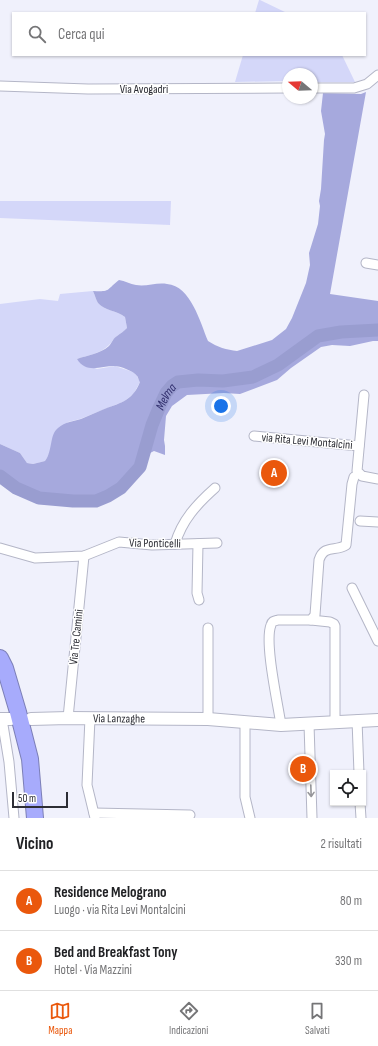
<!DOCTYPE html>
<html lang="it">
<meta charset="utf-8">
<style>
:root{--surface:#fff;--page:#f6f6f6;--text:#202124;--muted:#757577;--line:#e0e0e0;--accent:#ea580c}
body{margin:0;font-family:"Sofia Sans Condensed",sans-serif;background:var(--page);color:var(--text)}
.controls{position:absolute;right:12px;bottom:12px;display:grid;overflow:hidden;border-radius:0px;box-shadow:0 1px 3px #0004}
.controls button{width:36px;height:36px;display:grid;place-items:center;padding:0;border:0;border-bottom:1px solid var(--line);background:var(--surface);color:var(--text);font:20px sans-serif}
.compass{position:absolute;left:282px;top:68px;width:36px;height:36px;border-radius:50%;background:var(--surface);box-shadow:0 1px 3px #0004;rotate:289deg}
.scale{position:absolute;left:12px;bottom:10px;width:56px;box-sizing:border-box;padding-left:4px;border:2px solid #2d2e35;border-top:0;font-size:11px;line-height:14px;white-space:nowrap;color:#2d2e35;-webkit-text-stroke:3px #fff;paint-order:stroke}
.you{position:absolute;left:221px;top:406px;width:14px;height:14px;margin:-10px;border:3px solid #fff;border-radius:50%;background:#1a73e8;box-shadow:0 0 0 6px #1a73e833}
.badge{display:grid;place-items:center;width:26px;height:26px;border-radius:50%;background:var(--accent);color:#fff;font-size:13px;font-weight:700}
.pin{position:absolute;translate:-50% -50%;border:2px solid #fff;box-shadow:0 1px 4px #0006}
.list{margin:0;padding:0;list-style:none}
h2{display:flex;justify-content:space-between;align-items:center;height:52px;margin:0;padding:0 16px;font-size:17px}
h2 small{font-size:13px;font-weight:400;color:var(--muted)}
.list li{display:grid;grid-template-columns:26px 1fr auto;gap:12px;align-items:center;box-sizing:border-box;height:60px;padding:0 16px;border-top:1px solid var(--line)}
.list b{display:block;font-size:15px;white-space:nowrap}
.list p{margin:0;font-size:13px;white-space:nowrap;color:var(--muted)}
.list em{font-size:13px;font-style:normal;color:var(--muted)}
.icon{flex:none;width:22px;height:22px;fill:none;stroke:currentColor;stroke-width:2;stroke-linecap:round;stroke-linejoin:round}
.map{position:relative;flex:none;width:378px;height:818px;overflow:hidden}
.search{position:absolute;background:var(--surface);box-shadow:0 1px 3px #0004;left:12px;right:12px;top:12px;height:44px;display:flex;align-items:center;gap:10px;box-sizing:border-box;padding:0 14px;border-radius:0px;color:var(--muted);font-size:15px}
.sheet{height:172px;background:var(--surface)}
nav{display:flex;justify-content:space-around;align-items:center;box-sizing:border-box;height:56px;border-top:1px solid var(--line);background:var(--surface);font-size:11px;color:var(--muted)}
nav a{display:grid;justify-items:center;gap:2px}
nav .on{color:var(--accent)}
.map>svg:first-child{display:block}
</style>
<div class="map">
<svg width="378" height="818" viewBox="0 0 378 818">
<rect width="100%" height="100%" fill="#f0f1fc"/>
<!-- green -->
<g fill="#d4d7f9">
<path d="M 259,0 L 260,0 L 287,13 L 255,13 Z"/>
<path d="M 243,55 L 342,55 L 355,82 L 312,82 L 312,74 L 288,74 L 288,81 L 235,82 Z"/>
<path d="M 0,201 L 171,201 L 170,225 L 0,218 Z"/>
<path d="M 93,291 C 95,295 96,300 98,303 C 103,310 118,311 125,317 L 127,328 C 123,332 121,333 117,336 C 113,338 112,343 109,345 C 100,354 88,355 77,359 L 97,369 L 115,366 L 133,372 L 137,376 L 140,382 L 134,393 L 125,401 L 80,419 L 68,422 L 52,439 L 51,451 L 45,461 L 33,464 L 27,463 L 20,453 L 0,444 L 0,304 L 40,299 L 58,301 L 60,294 Z"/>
</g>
<!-- forest -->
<path fill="#a6a9dd" d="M 366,92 L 330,294 L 378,301 L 378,341 L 373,341 L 350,346 L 332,345 L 321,347 L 291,368 L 277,380 L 240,394 L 224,393 L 187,395 L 172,406 L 166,416 L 164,440 L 165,446 L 165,455 L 154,451 L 148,454 C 138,476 120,499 94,504 C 86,505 78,504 69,503 C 53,503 34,502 19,493 C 12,489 6,483 0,478 L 0,444 L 20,453 L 27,463 L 33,464 L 45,461 C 53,451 49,435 58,428 C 65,422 74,421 81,419 C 88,416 95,413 102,410 C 119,403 132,402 140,382 C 139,382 138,376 137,376 C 134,371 120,366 114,366 C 101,366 86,374 77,359 C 88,355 100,354 109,346 C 112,343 113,338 117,336 C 121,333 123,332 127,328 L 125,317 C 118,311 103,310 98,303 C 96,300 95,295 93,291 C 111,292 106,290 119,280 C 125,281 130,284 136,285 C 146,287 157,282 167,284 C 191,286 200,322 208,341 C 217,347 227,350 237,351 L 272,340 L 286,329 L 292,318 L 306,283 L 310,265 L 309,253 L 318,224 L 320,206 L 319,201 L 321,189 L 324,140 L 325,134 L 321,111 L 323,93 L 361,94 Z"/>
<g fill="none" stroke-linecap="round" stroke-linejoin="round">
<!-- river -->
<path stroke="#999dd0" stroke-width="13" id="s1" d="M 0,476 L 16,488 L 39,498 L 73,501 L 96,501 L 108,496 L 121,488 L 140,467 L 152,425 L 159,408 L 166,393 L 172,386 L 178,382 L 198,380 L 223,381 L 253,377 L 278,365 L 318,336 L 341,332 L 378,330"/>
<!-- street casing -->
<g stroke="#b4b6c7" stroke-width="11">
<g id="street">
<path d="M 0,86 L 88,89 L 288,88"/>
<path d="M 312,88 L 354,88 L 367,84 L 378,75"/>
<path d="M 366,263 L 378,265"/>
<path d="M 364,395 L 357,471 L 362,476 L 378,479"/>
<path d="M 254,436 L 359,446"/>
<path d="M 360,521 L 378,522"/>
<path d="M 175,544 C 182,520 197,504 215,488"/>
<path d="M 198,544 L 197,593 L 199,600"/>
<path d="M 0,548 L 35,558 L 84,556 L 119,542 L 152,545 L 217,543"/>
<path d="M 352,588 L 378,641"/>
<path d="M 311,620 L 330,622 L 334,624 L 335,626 L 335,723"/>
<path d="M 68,718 L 84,556"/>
<path d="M 90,718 L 87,785 L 95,818"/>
<path d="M 2,719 L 9,762 L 14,818"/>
<path d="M 208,719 L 208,628"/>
<path d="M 357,720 L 359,773"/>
<path d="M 245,723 L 245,797 L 250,818"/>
<path d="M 309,724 L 312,818"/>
<path d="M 281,725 C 278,704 264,642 271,625 C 272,621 274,621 278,620 L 311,620 L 315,615 L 319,560 C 324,544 336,552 346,545 L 352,484 L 354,477"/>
<path d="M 360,803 L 361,818"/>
<path d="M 94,813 L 190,815"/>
</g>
</g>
<!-- secondary casing -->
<g stroke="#b4b6c7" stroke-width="14">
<g id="secondary">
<path d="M 0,719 L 11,719"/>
<path id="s2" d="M 31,719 L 68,718 L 208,719 L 281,725 L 378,720"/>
</g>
</g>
<!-- highway casing -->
<g stroke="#7c7fb6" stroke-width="18">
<path id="highway" d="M 0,658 L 5,668 L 18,712 L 30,759 L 35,818"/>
</g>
<!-- street -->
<use href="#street" stroke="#fff" stroke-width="9"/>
<!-- secondary -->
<use href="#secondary" stroke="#fff" stroke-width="12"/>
<!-- highway -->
<use href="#highway" stroke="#a7abfc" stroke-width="16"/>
</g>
<!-- one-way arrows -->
<defs><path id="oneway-shaft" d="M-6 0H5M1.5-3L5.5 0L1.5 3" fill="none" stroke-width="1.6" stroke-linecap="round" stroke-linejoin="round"/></defs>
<use stroke="#96969a" href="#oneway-shaft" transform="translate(311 791) rotate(88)"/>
<g text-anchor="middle" stroke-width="3" stroke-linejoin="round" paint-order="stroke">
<!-- street labels -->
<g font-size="12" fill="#2d2e35" stroke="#fff">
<text x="144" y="93">Via Avogadri</text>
<text transform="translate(307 441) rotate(5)" y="4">via Rita Levi Montalcini</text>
<text transform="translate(155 543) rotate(1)" y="4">Via Ponticelli</text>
<text transform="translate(76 637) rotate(-84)" y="4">Via Tre Camini</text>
<text dy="4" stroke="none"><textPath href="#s2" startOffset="88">Via Lanzaghe</textPath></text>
</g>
<!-- water labels -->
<g font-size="13" font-style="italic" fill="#32306e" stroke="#fff">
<text dy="5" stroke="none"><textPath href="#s1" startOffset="234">Melma</textPath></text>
</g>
</g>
</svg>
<div class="controls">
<button><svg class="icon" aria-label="locate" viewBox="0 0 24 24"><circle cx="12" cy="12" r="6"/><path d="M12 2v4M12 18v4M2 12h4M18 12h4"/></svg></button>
</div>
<svg class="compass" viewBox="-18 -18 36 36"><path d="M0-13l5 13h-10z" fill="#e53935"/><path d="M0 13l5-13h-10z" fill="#757577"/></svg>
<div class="scale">50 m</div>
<div class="you"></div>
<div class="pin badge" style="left:274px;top:473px">A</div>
<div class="pin badge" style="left:303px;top:769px">B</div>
<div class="search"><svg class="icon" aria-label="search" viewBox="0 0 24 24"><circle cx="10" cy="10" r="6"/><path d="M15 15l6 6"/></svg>Cerca qui</div>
</div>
<section class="sheet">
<h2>Vicino<small>2 risultati</small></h2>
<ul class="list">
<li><span class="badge">A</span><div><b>Residence Melograno</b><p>Luogo · via Rita Levi Montalcini</p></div><em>80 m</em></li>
<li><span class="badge">B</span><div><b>Bed and Breakfast Tony</b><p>Hotel · Via Mazzini</p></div><em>330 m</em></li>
</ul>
</section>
<nav>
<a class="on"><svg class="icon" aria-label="map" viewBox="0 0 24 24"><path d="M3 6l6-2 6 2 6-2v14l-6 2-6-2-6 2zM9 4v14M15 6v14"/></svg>Mappa</a>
<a><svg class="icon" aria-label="directions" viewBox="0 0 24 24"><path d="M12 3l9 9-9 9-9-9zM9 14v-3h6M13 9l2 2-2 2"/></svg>Indicazioni</a>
<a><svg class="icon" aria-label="saved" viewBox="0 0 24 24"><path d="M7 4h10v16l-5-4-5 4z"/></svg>Salvati</a>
</nav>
